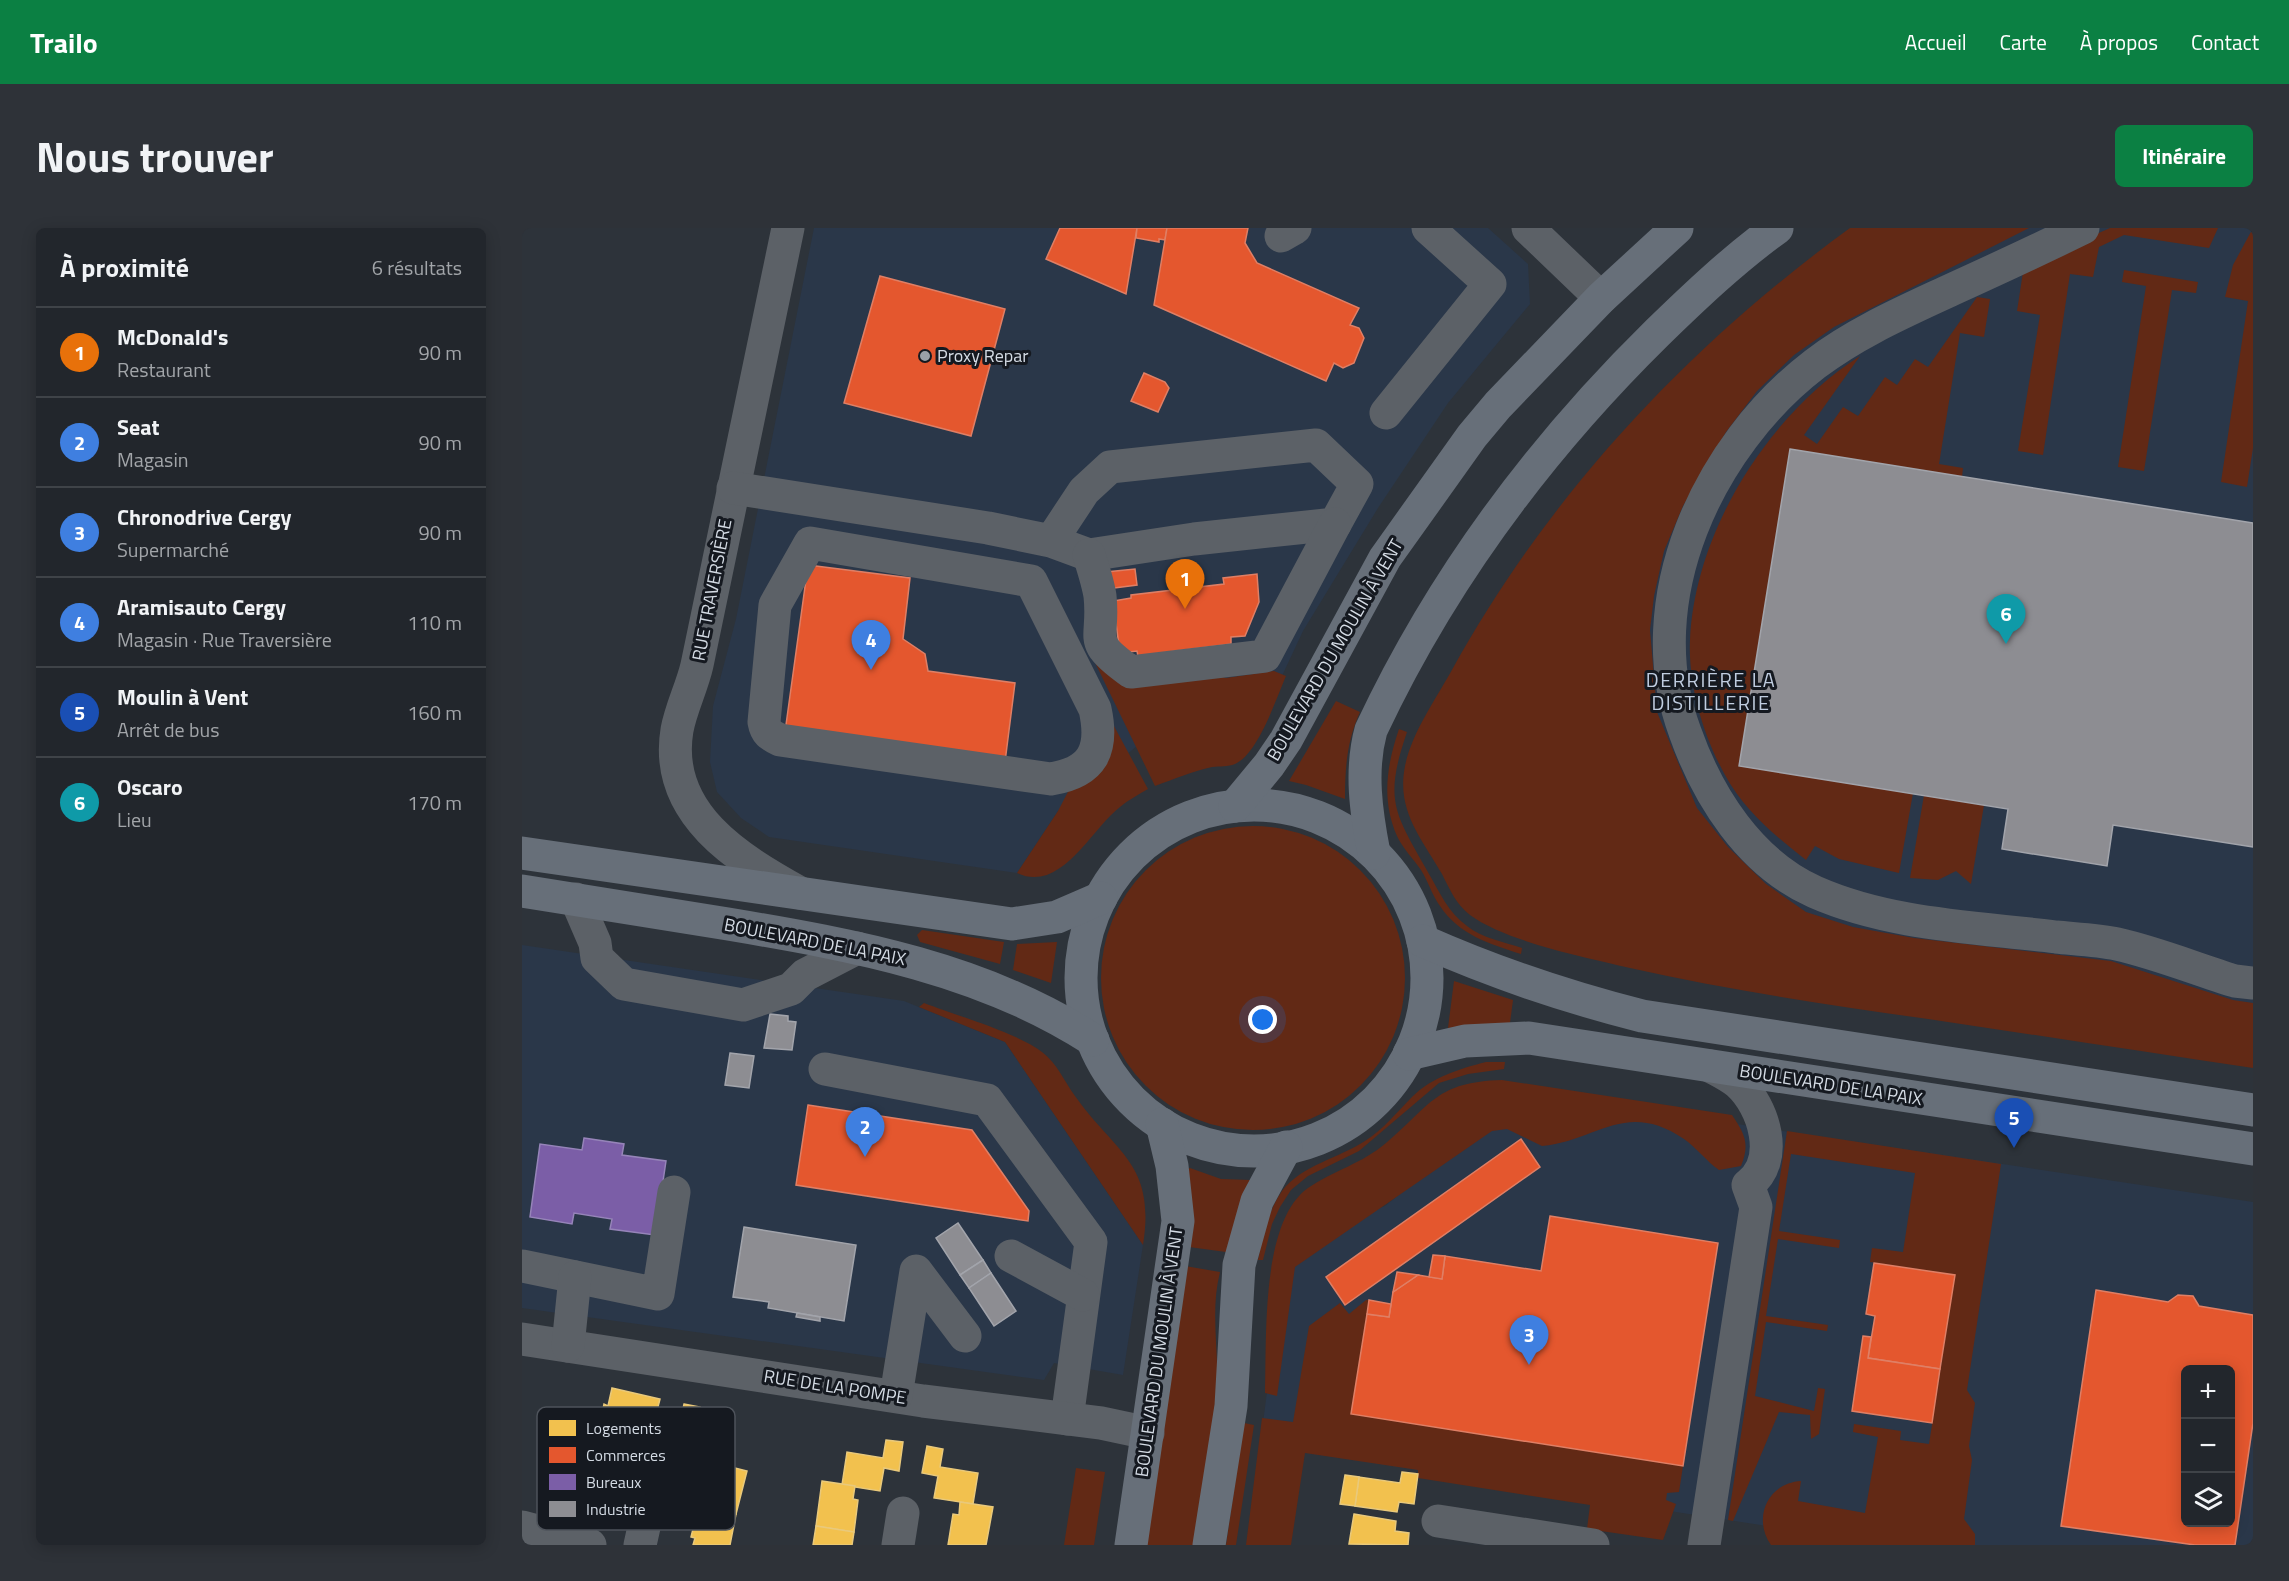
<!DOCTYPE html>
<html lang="fr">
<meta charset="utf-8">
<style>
:root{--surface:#22262c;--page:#2e3238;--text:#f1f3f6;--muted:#a2a5a9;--line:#3f4348;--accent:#0b8043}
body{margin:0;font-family:"Titillium Web",sans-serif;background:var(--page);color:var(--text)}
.controls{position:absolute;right:18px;bottom:18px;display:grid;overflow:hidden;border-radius:9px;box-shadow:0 3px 15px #0003}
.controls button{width:54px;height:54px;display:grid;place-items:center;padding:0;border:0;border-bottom:2px solid var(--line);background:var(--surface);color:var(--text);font:30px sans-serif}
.you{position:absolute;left:741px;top:792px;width:21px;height:21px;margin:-15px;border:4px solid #fff;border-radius:50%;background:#1a73e8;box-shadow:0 0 0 9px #1a73e833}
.badge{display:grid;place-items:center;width:39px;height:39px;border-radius:50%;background:var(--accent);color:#fff;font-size:20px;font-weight:700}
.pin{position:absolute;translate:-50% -50px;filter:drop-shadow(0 2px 3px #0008)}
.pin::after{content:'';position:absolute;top:32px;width:21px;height:18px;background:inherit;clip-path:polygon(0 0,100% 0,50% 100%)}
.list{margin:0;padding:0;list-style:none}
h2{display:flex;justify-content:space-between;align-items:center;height:78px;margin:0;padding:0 24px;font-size:26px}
h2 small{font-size:20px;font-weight:400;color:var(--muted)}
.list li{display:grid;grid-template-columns:39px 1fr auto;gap:18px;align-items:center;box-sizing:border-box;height:90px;padding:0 24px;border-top:2px solid var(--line)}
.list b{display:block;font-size:22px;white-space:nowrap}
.list p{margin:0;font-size:20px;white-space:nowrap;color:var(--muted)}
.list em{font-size:20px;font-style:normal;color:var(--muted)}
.icon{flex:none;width:33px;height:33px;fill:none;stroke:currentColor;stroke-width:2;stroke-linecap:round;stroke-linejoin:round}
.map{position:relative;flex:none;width:1731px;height:1317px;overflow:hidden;border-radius:9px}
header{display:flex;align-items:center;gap:36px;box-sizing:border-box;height:84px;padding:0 30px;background:var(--accent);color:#fff}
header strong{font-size:28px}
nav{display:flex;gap:33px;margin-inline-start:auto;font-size:21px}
.intro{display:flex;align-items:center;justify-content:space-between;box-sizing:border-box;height:144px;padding:0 36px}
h1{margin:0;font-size:42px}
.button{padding:15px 27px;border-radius:9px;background:var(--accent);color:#fff;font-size:21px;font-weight:700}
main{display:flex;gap:36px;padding:0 36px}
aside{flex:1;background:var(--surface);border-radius:9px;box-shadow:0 3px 15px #0003}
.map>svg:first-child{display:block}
</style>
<header>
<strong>Trailo</strong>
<nav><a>Accueil</a><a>Carte</a><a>À propos</a><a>Contact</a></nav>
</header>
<div class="intro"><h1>Nous trouver</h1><a class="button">Itinéraire</a></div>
<main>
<aside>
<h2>À proximité<small>6 résultats</small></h2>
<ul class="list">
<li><span class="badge" style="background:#e8710a">1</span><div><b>McDonald's</b><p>Restaurant</p></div><em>90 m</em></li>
<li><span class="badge" style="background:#3f7fe0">2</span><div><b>Seat</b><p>Magasin</p></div><em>90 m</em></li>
<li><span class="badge" style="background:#3f7fe0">3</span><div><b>Chronodrive Cergy</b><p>Supermarché</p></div><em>90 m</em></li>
<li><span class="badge" style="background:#3f7fe0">4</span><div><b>Aramisauto Cergy</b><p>Magasin · Rue Traversière</p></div><em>110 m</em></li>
<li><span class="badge" style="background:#1a4fb4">5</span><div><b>Moulin à Vent</b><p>Arrêt de bus</p></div><em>160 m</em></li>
<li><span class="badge" style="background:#0f9aa8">6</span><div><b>Oscaro</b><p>Lieu</p></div><em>170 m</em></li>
</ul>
</aside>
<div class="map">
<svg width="1731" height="1317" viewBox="0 0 1731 1317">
<rect width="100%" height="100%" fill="#2d333a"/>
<!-- built -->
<g fill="#2a3749" fill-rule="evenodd">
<path d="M 292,0 L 966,0 L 1006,36 L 1008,76 L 926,175 L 856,280 L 781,403 L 744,482 L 621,513 L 536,583 L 495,645 L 247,609 L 219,590 L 195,564 L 188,534 L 191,478 L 214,391 Z"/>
<path d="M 1358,0 L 1731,0 L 1731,828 L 1248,757 L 900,509 Z"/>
<path d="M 0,717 L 382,773 L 483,814 L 621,1017 L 601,1147 L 532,1135 L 522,1152 L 0,1080 Z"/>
<path d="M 971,859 L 1731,974 L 1731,1317 L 1369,1317 L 1128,1280 L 1129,1277 L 738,1218 L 761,1040 L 787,1008 L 863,978 L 927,926 ZM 1664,1142 L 1708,1142 L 1708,1294 L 1664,1294 Z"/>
</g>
<!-- green -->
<g fill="#622915">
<path d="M 1328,0 L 1507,0 L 1312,99 L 1272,127 L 1235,163 L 1204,204 L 1161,278 L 1142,323 L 1132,368 L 1128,402 L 1135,484 L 1175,580 L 1206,619 L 1244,656 L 1284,684 L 1331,699 L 1392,710 L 1589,733 L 1711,772 L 1731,775 L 1731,840 C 1623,824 1514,807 1406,791 C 1306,777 1206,762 1108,740 C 1063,729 985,714 948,687 C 934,676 928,662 920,646 C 900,611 874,583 883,538 C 890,504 914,471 931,440 C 1028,265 1166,118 1328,0 Z"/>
<path d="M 1588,0 L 1696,0 L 1687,20 L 1602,7 L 1577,19 L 1571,49 L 1548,46 L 1521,227 L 1496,223 L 1518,87 L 1495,83 L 1501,44 L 1525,28 Z"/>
<path d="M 1731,0 L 1731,220 L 1725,259 L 1699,254 L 1726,73 L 1703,69 L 1711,37 Z"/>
<path d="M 1602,42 L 1676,54 L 1674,65 L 1650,62 L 1622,243 L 1596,239 L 1624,58 L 1600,54 Z"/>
<path d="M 1455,69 L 1468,71 L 1462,109 L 1438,105 L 1417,236 L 1441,240 L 1440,249 L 1268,222 L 1217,537 L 1391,565 L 1377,645 L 1317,631 L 1293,618 L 1284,632 C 1253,608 1222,582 1203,547 C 1181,507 1166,457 1168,412 C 1173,302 1247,186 1338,128 L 1282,207 L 1295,216 L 1321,179 L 1336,188 L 1363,149 L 1375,157 L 1393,131 L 1406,139 Z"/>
<path d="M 563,414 L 575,429 L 682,443 L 704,450 L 752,443 L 764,448 C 754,471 736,526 713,536 C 706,539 698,538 690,539 C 671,543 652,551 633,558 Z"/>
<path d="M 814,473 L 838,484 C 825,513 823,539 823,571 L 784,557 L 767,553 Z"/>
<path d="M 586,487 L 626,561 C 616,567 606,572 598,579 C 569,601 539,666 495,645 L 536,583 Z"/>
<path d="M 877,501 L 885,504 C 861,574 873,585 907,646 C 918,665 926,684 945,698 C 960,710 982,714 1000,720 L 999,726 C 968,716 937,707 918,678 C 910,667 906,653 899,642 C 891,630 881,621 875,608 C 859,572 865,536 877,501 Z"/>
<path d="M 1402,567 L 1462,577 L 1449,656 L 1434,643 L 1416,652 L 1388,650 Z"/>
<circle cx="731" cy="750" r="152"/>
<path d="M 400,702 L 482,714 L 478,736 L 398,714 L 395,707 Z"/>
<path d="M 535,714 L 529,755 L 491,742 L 495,716 Z"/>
<path d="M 932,753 L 991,772 L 988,795 L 926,800 Z"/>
<path d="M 402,775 C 433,787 496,805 520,824 C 535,835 542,853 553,868 C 594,926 634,935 621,1017 L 483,814 L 397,779 Z"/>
<path d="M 964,834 L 983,834 L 982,841 L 946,846 L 917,855 L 837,923 L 786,948 L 769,962 L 758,979 L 750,996 L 741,1032 L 736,1032 C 741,1008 746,983 760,963 C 780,937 817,930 843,913 C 861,902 875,884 890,869 C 910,849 937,841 964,834 Z"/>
<path d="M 980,852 L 1210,887 C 1223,906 1228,916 1219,938 L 1197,942 C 1184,933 1175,920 1162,911 C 1104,871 1074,913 1020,918 L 985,901 L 970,903 L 773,1039 L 755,1168 L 743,1165 C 745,1112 738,994 786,960 C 811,943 841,935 864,915 C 910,876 914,854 980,852 Z"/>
<path d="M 1265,903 L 1479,936 L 1445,1162 L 1453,1175 L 1447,1218 L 1450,1232 L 1442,1291 L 1453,1306 L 1453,1317 L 1249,1317 C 1230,1290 1246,1255 1279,1253 L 1276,1273 L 1343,1285 L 1356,1209 L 1331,1204 L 1332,1196 L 1379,1203 L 1378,1212 L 1407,1216 L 1433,1047 L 1348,1034 L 1350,1020 L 1381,1024 L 1393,945 L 1269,926 L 1257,1003 L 1318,1012 L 1317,1020 L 1256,1011 L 1244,1088 L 1306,1097 L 1305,1103 L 1244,1094 L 1233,1168 L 1292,1183 L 1296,1160 L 1303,1161 L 1297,1206 L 1289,1211 L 1288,1187 L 1257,1184 L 1211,1293 L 1206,1292 Z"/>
<path d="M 668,940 L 699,951 L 729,952 L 704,1024 L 667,1019 L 671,989 L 665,941 Z"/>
<path d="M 663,1038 L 698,1044 C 688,1083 697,1122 695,1163 C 692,1214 680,1266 672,1317 L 621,1317 Z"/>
<path d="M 844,1072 L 847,1072 L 829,1186 L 1161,1238 L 1157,1264 L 1145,1265 L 1144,1272 L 1154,1276 L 1141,1312 L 1065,1301 L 1068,1277 L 896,1250 L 896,1242 L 783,1225 L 769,1317 L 724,1317 L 740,1190 L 771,1194 L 787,1098 L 818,1075 L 827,1086 Z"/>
<path d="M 722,1195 L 732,1197 L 714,1317 L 704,1317 Z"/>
<path d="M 554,1240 L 583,1244 L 572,1317 L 542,1317 Z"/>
</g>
<!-- homes -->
<g fill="#f2c14e" stroke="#e9c97b" stroke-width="1.5">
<path d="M 90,1160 L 138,1171 L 131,1198 L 122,1196 L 117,1218 L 75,1208 L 82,1176 L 86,1178 Z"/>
<path d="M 162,1176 L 178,1179 L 174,1198 L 210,1206 L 203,1237 L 165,1228 L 171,1207 L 156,1203 Z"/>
<path d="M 364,1212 L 381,1214 L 377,1243 L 362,1240 L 358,1263 L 320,1257 L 325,1224 L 361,1230 Z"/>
<path d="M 405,1218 L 421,1221 L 418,1239 L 456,1245 L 451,1276 L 412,1270 L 416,1248 L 400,1245 Z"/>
<path d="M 193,1235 L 225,1243 L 214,1286 L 177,1277 L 184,1246 L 190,1248 Z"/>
<path d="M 880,1244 L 896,1246 L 892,1276 L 877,1274 L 875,1284 L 833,1278 L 837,1249 L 878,1255 Z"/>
<path d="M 823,1247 L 837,1249 L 833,1278 L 818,1276 Z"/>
<path d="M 300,1253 L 333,1258 L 331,1271 L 336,1272 L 332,1304 L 294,1298 Z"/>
<path d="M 438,1274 L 471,1279 L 464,1317 L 426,1317 L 431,1286 L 437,1287 Z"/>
<path d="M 177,1277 L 214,1286 L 208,1317 L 171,1317 L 173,1310 L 169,1309 Z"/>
<path d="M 832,1286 L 874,1293 L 873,1303 L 887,1305 L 886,1317 L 827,1316 Z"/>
<path d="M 294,1298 L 332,1304 L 330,1317 L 291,1317 Z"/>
</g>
<!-- shops -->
<g fill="#e4572e" stroke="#df7f65" stroke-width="1.5" fill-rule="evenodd">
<path d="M 538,0 L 615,0 L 604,66 L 524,31 Z"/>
<path d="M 615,0 L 645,0 L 643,12 L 637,11 L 637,14 L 614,10 Z"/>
<path d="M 645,0 L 726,0 L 723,15 L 735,35 L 837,80 L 828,97 L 837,100 L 842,110 L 832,135 L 821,140 L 812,135 L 804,153 L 632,77 Z"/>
<path d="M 358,48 L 483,81 L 449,208 L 322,175 Z"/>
<path d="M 622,145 L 643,154 L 647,160 L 636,184 L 609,173 Z"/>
<path d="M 286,337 L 388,350 L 381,411 L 403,426 L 406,443 L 493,455 L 483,534 L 263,504 Z"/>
<path d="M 613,341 L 615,357 L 585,361 L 584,344 Z"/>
<path d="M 735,346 L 737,374 L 723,408 L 709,409 L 709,416 L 616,428 L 615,423 L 598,425 L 591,373 L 609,370 L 609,367 L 702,356 L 701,350 Z"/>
<path d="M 679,354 L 680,359 L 670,360 L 669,355 Z"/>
<path d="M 286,877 L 450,902 L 507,983 L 506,993 L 274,957 Z"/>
<path d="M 999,911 L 1018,939 L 823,1077 L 804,1049 Z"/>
<path d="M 1028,988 L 1196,1015 L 1161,1238 L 829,1186 L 845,1086 L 867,1089 L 871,1064 L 896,1047 L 920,1051 L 923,1028 L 1019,1043 Z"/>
<path d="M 911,1027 L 923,1028 L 920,1051 L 907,1049 Z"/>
<path d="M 1352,1035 L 1433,1047 L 1418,1141 L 1346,1130 L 1353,1088 L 1344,1086 Z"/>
<path d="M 875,1044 L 896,1047 L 871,1064 Z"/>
<path d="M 1574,1062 L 1646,1074 L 1656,1067 L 1671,1068 L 1677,1078 L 1731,1087 L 1731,1195 L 1713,1317 L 1673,1317 L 1539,1298 ZM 1664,1142 L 1708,1142 L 1708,1294 L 1664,1294 Z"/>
<path d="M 847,1072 L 869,1076 L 867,1089 L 845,1086 Z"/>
<path d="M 1341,1108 L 1349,1109 L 1346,1130 L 1418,1141 L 1410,1195 L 1330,1183 Z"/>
</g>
<!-- offices -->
<path fill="#7b5ea7" stroke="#9684b9" stroke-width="1.5" d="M 62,910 L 102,916 L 100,927 L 144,933 L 133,1007 L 88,1001 L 90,991 L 52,985 L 50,996 L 8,989 L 18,916 L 60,922 Z"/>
<!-- industry -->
<g fill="#8d8d92" stroke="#a2a4ab" stroke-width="1.5">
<path d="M 1268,221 L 1731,295 L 1731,619 L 1591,597 L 1585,638 L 1480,621 L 1486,581 L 1217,538 Z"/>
<path d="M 248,786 L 266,788 L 266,793 L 274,794 L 270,822 L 242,820 Z"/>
<path d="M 208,825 L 232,828 L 227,860 L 203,857 Z"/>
<path d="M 436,995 L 461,1032 L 438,1047 L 414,1010 Z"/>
<path d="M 222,999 L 334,1017 L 322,1093 L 246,1080 L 247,1074 L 211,1069 Z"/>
<path d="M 461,1032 L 469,1045 L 447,1060 L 438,1047 Z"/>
<path d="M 469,1045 L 494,1083 L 472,1098 L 447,1060 Z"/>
<path d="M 275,1085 L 298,1089 L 298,1093 L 274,1089 Z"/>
</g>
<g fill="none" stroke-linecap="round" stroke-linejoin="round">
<!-- minor -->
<g stroke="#5c6167" stroke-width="33">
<path d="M 266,0 L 175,437 C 170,459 159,480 155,502 C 141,586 217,631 278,665"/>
<path d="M 1006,0 L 1079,70"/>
<path d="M 1561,0 C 1518,21 1475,41 1431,61 C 1384,83 1335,104 1293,136 C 1186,218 1114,372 1163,504 C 1186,569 1228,635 1293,664 C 1368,697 1454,699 1534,709 C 1554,711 1576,712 1595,716 C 1635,725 1674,741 1713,753 L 1731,755"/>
<path d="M 759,8 L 773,0"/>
<path d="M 864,185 L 968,56 L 906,0"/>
<path d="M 211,260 L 466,300 L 529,313 L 567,327 L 672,311 L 813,296 L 835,256 L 794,217 L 588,239 L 562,263 L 529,313"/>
<path d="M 288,315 L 509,353 L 573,481 C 582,522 571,544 529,551 L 258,512 C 248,507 244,505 242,494 L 253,377 Z"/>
<path d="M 567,327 C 571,340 576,355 578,368 C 583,414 563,411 609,444 L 743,428 L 813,296"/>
<path d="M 54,671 L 73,715 L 75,730 L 102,756 L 221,777 L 269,761 L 283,747 L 335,720"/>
<path d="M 303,841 L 465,872 L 569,1014 L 545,1191"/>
<path d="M 489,1028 L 561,1067"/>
<path d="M 0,1038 L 136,1066 L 152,964"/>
<path d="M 0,1111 L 401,1173 L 579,1195 L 626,1205"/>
<path d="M 46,1118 L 53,1049"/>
<path d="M 374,1168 L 394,1043 L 443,1108"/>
<path d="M 916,1293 L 1071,1317"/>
<path d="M 0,1299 L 68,1317"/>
<path d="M 118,1317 L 134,1245"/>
<path d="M 376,1317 L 381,1285"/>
<path d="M 1182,1317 L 1234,979 L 1226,957 C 1259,933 1242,878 1216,855 C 1208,848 1197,843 1188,838"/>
</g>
<!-- major -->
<g stroke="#676f79" stroke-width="33">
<circle cx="732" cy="750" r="173"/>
<path d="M 713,578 L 747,537 L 764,512 L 863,330 L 950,208 L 976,177 L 1079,70 L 1155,0"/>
<path d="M 0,625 L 490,696 L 535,689 L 579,670"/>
<path d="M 852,625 C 844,584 838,542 849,502 C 919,353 1018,220 1135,105 C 1173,68 1212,31 1255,0"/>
<path d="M 0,663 C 69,674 137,685 206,696 C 332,717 462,741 571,812"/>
<path d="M 901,713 C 971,744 1045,769 1120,788 L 1731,882"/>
<path d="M 887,826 L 943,813 L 1007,810 L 1731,921"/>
<path d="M 609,1317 L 656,993 L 650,938 L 640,896"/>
<path d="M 687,1317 L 709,1178 L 717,1037 L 735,973 L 764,919"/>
</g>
</g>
<!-- markers -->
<circle fill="#9aa0a8" stroke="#151920" stroke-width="2" cx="403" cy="128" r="6"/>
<g text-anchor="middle" stroke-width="6" stroke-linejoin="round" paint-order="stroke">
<!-- poi labels -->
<g font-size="18" fill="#d4dbe4" stroke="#151920" text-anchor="start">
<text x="415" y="134">Proxy Repar</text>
</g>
<!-- street labels -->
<g font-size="18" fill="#d4dbe4" stroke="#151920">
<text transform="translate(190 362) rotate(-79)" y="6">RUE TRAVERSIÈRE</text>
<text transform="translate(813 422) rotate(-60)" y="6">BOULEVARD DU MOULIN À VENT</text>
<text transform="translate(293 714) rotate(11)" y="6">BOULEVARD DE LA PAIX</text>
<text transform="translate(1309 857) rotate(9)" y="6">BOULEVARD DE LA PAIX</text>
<text transform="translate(637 1124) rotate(-82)" y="6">BOULEVARD DU MOULIN À VENT</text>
<text transform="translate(313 1159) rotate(9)" y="6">RUE DE LA POMPE</text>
</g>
<!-- neighbourhood labels -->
<g font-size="20" letter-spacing="1.5" fill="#c0cde0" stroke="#151920">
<text x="1189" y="459">DERRIÈRE LA<tspan x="1189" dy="23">DISTILLERIE</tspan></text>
</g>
</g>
<!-- legend -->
<rect x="15" y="1179" width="198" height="123" rx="9" fill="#151920" stroke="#4e535b" stroke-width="1.5"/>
<rect x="27" y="1192" width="27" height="16" fill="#f2c14e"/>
<rect x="27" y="1219" width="27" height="16" fill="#e4572e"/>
<rect x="27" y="1246" width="27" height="16" fill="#7b5ea7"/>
<rect x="27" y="1273" width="27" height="16" fill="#8d8d92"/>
<g font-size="16" fill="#d4dbe4">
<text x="64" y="1206">Logements</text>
<text x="64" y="1233">Commerces</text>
<text x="64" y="1260">Bureaux</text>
<text x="64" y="1287">Industrie</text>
</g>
</svg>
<div class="controls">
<button>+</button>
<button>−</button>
<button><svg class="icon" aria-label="layers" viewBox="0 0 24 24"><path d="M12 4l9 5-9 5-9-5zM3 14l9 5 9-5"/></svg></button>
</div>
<div class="you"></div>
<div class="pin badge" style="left:663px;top:381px;background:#e8710a">1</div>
<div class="pin badge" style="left:343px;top:929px;background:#3f7fe0">2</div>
<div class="pin badge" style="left:1007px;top:1137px;background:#3f7fe0">3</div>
<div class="pin badge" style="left:349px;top:442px;background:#3f7fe0">4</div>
<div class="pin badge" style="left:1492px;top:920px;background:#1a4fb4">5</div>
<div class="pin badge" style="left:1484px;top:416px;background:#0f9aa8">6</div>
</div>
</main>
